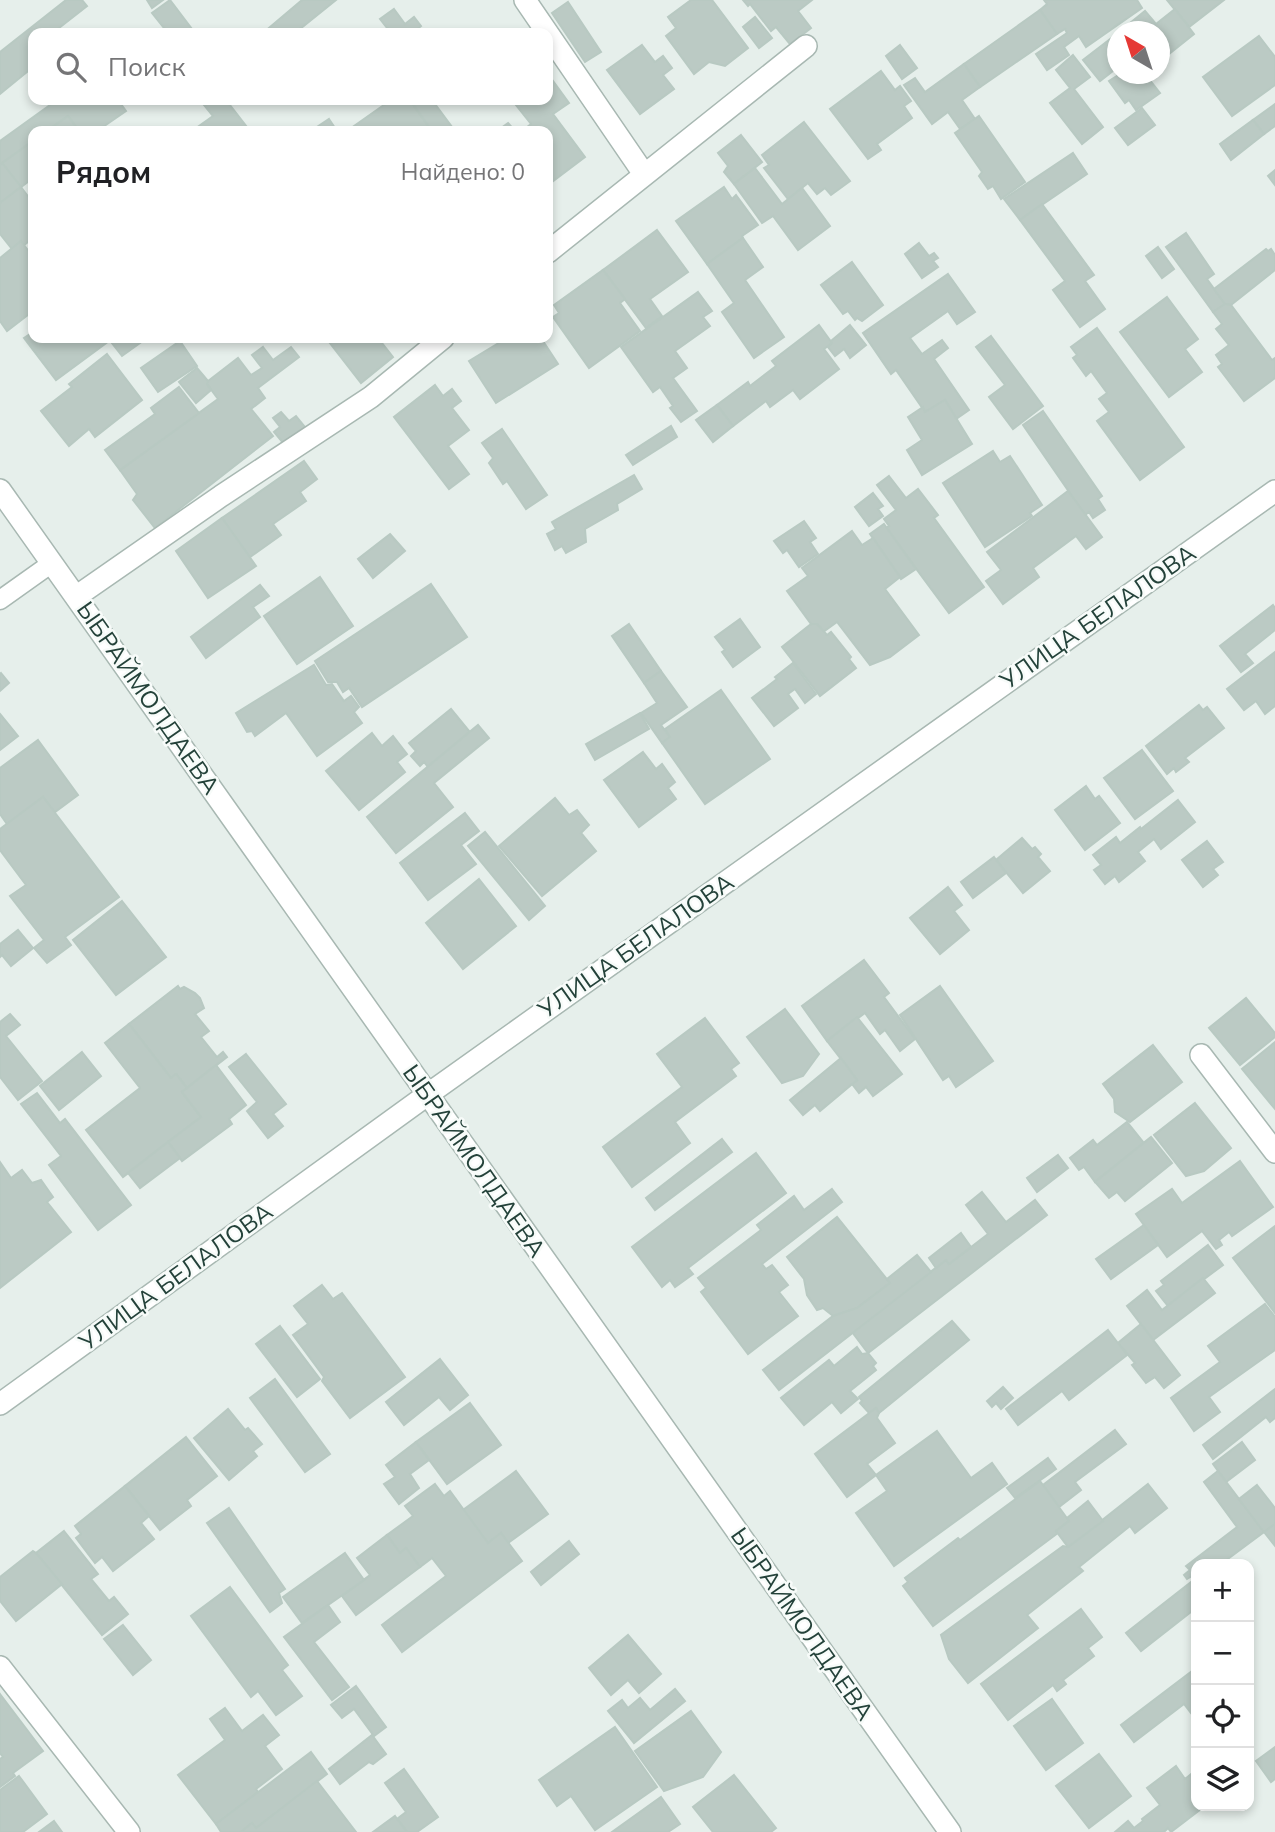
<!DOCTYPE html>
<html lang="ru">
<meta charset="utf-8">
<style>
:root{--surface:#fff;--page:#f2f2f2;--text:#202124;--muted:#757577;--line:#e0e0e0}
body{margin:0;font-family:Mulish,sans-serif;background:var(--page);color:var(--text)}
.controls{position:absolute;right:21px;bottom:21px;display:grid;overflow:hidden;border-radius:14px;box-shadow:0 4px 10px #0003}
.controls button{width:63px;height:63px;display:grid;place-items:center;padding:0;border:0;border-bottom:2px solid var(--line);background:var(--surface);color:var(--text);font:35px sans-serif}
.compass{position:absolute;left:1107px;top:21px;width:63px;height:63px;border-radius:50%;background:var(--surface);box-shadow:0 4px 10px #0003;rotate:321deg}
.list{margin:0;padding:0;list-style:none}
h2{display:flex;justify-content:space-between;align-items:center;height:91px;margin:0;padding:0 28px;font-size:30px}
h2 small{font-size:23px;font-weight:400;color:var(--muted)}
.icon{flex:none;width:38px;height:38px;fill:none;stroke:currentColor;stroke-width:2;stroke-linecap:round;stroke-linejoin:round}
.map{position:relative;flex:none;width:1275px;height:1832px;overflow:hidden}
.search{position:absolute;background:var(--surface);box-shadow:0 4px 10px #0003;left:28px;top:28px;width:525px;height:77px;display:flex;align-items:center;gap:18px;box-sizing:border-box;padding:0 24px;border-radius:14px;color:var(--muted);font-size:26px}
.panel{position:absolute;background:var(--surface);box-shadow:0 4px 10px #0003;left:28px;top:126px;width:525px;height:217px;border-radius:14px}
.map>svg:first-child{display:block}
</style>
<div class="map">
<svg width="1275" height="1832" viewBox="0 0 1275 1832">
<rect width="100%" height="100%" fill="#e6efeb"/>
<!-- building -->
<g fill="#bbcac4" stroke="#b8c9c2" stroke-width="2">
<path d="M 66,0 L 82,0 L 87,6 L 59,28 L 64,33 L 33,33 L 33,50 L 30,53 L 33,57 L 33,67 L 0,94 L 0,52 Z"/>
<path d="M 147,0 L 163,0 L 152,8 Z"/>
<path d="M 170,0 L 195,33 L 168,33 L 152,13 Z"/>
<path d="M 302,0 L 336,0 L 295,33 L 263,33 Z"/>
<path d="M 691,0 L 712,0 L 748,48 L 725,66 L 709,62 L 694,74 L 666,36 L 676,28 L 668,17 Z"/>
<path d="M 743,0 L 812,0 L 798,11 L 811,28 L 790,44 L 776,27 L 771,31 L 750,4 L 748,6 Z"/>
<path d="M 1044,0 L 1137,0 L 1142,8 L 1086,47 L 1079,36 L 1064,47 L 1069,55 L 1047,70 L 1036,54 L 1067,33 L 1065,29 L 1057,34 L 1040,10 L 1047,4 Z"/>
<path d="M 1167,0 L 1224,0 L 1189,27 Z"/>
<path d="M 568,2 L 601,52 L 585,62 L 552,13 Z"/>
<path d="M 394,9 L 405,24 L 414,17 L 421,26 L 412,33 L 391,33 L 380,19 Z"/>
<path d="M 1175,9 L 1194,34 L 1164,58 L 1160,52 L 1160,32 L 1119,32 L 1145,11 L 1156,24 Z"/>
<path d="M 1040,10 L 1057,34 L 980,87 L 964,64 Z"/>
<path d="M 755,17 L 772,38 L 759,48 L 743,27 Z"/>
<path d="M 1118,33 L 1118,67 L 1100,81 L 1083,60 Z"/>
<path d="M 1259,36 L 1275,57 L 1275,85 L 1232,116 L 1203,77 Z"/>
<path d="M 642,45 L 655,62 L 663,56 L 672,68 L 663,75 L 674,89 L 640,114 L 607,70 Z"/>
<path d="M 900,45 L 917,68 L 902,79 L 886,56 Z"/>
<path d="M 1073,55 L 1090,77 L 1074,89 L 1103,127 L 1082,144 L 1050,103 L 1070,88 L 1056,70 Z"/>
<path d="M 964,64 L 980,87 L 962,100 L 975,119 L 960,129 L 948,112 L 932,124 L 904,85 L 915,78 L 925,92 Z"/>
<path d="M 881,71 L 895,90 L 900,86 L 911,101 L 904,106 L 912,118 L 877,144 L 881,150 L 868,159 L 830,109 Z"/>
<path d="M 548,74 L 569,103 L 553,114 L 585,157 L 548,185 L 548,131 L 522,131 L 531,124 L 512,100 L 548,100 Z"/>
<path d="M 1120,74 L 1145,74 L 1160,93 L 1136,110 L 1129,100 L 1125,103 L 1109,81 Z"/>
<path d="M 57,100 L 118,100 L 126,111 L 97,131 L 79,131 L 68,116 L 47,131 L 33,131 L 33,141 L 0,165 L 0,141 Z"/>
<path d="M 200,100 L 226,100 L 250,131 L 192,131 L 213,116 Z"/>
<path d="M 391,100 L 410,100 L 432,131 L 347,131 Z"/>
<path d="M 410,100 L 432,100 L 455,131 L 432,131 Z"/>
<path d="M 1275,104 L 1275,126 L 1264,134 L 1253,120 Z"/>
<path d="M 1142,108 L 1155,125 L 1128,145 L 1115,128 Z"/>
<path d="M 68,116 L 79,131 L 47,131 Z"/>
<path d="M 979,116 L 1025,182 L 1001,199 L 993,186 L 988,189 L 979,176 L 982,172 L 955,133 Z"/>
<path d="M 329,119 L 337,131 L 311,131 Z"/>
<path d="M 1253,120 L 1264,134 L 1231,160 L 1220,144 Z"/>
<path d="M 804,122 L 850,181 L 831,195 L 825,188 L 817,194 L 808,183 L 788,199 L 764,168 L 769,165 L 762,155 Z"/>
<path d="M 508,123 L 515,131 L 497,131 Z"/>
<path d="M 741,135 L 762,162 L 734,184 L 724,172 L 728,166 L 718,153 Z"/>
<path d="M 33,141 L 33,178 L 21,187 L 2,163 Z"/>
<path d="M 1073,153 L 1087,174 L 1020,220 L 1004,199 Z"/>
<path d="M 2,163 L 21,187 L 0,203 L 0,165 Z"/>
<path d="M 755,168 L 782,204 L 802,188 L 830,226 L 798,250 L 773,216 L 762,223 L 734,184 Z"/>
<path d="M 1275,170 L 1275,185 L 1268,176 Z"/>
<path d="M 21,187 L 33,203 L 33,238 L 24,245 L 21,241 L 12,249 L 0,234 L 0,203 Z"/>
<path d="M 724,187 L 732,199 L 736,195 L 758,225 L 742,236 L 743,238 L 707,264 L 676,221 Z"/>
<path d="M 1042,204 L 1094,275 L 1085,281 L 1105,309 L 1080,327 L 1053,290 L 1065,281 L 1020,220 Z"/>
<path d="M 657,230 L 688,272 L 650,299 L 662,316 L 646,328 L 603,270 Z"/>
<path d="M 1186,233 L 1214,274 L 1207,279 L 1225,304 L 1213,312 L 1166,247 Z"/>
<path d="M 743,238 L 763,267 L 745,280 L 784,337 L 754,358 L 722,312 L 734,303 L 707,264 Z"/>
<path d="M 21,241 L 33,257 L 33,311 L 7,331 L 0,321 L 0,258 Z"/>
<path d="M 919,243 L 929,256 L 934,253 L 938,258 L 933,261 L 938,267 L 922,278 L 905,254 Z"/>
<path d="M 1158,247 L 1174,269 L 1162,278 L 1146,256 Z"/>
<path d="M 1266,249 L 1268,251 L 1271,249 L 1275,255 L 1275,270 L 1231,305 L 1225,304 L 1214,289 Z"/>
<path d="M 852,262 L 883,305 L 862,321 L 857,318 L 855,320 L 848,311 L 843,314 L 821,285 Z"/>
<path d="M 603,270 L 625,299 L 620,303 L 640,331 L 589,368 L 553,317 L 559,313 L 554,305 Z"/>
<path d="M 948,274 L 975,312 L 957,324 L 948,311 L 910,338 L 922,354 L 942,340 L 948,348 L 934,359 L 969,410 L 956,419 L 945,400 L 925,412 L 896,370 L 891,374 L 863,333 Z"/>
<path d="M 698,292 L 712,311 L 703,317 L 710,326 L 675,351 L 687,368 L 673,378 L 697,411 L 681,422 L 670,408 L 673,406 L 660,387 L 653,392 L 621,347 Z"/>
<path d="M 1167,297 L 1198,339 L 1185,349 L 1202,372 L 1169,397 L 1120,332 Z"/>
<path d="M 1225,304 L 1231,305 L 1272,360 L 1275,358 L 1275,378 L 1244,401 L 1218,367 L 1222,364 L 1216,355 L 1229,345 L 1216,329 L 1222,324 L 1213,312 Z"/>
<path d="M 819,325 L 832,343 L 824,349 L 839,369 L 800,399 L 793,390 L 770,407 L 766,401 L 733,426 L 717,405 L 748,382 L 750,386 L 776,366 L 772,361 Z"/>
<path d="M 850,325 L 866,345 L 850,358 L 844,349 L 835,356 L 828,347 L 832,343 L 831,341 Z"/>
<path d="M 1097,328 L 1184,447 L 1140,480 L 1097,421 L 1109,412 L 1099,399 L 1107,393 L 1091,371 L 1086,376 L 1073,358 L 1077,355 L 1071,347 Z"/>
<path d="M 33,332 L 33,338 L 107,338 L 109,341 L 56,380 L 24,338 Z"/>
<path d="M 991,336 L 1043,406 L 1013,429 L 989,397 L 1005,385 L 976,347 Z"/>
<path d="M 108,338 L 147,338 L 122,356 Z"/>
<path d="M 326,338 L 378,338 L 393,357 L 361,383 Z"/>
<path d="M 507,338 L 541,338 L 558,364 L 496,403 L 469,361 Z"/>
<path d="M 180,341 L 197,366 L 158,392 L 141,368 Z"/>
<path d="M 263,347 L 273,360 L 291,347 L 299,357 L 258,388 L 265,398 L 251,409 L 273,436 L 155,528 L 133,500 L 137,494 L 120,470 L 218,399 L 207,384 L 208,381 L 238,358 L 251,375 L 262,368 L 252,355 Z"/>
<path d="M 107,354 L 142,400 L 95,437 L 89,429 L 69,446 L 41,411 L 72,387 L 69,384 Z"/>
<path d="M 197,368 L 208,381 L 207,384 L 211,390 L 196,403 L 179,382 Z"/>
<path d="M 435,385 L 443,396 L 452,389 L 461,401 L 452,408 L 469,430 L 448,446 L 469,474 L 449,489 L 394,417 Z"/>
<path d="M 179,387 L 199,413 L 120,470 L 105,450 L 155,414 L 151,408 Z"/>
<path d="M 945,400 L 972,444 L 922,475 L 907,450 L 922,440 L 908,417 L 923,407 L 925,412 Z"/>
<path d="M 717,405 L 733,426 L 713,442 L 696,420 Z"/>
<path d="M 1043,411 L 1102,496 L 1098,499 L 1105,510 L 1093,518 L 1089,512 L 1085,515 L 1023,425 Z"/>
<path d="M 281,412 L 289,421 L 296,416 L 305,427 L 284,444 L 274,432 L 280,427 L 273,418 Z"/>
<path d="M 671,426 L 677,437 L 633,465 L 626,455 Z"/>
<path d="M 502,429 L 547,495 L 526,509 L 507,481 L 503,484 L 489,463 L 493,458 L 482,443 Z"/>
<path d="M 993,451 L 1000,462 L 1010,456 L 1042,505 L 1030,513 L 1032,516 L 985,547 L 943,483 Z"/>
<path d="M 304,461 L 317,479 L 300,492 L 306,501 L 273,524 L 281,535 L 250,557 L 222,518 Z"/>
<path d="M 634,475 L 642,489 L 617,504 L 618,510 L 585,529 L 586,542 L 566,553 L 562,546 L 555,550 L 547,534 L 556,529 L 552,522 Z"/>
<path d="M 889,476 L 906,498 L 918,489 L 938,515 L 934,518 L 984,587 L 949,613 L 886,528 L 889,526 L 884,519 L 896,510 L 877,485 Z"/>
<path d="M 1068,491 L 1102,537 L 1086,549 L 1076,536 L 1033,568 L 1039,577 L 1003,604 L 986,581 L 1001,570 L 987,552 Z"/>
<path d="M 873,493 L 883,506 L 878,509 L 883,516 L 869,526 L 855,507 Z"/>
<path d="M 222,518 L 256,566 L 208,598 L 176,551 Z"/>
<path d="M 804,521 L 816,538 L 810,542 L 818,554 L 799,567 L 787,550 L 783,553 L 774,541 Z"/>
<path d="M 884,524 L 916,569 L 901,579 L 870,534 Z"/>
<path d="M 852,531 L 862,545 L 873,538 L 900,577 L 885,589 L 919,635 L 890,657 L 870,665 L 837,622 L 823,632 L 817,624 L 811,624 L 787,591 L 808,576 L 802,568 Z"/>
<path d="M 390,534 L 405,551 L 373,578 L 358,559 Z"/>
<path d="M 320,577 L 353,626 L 297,664 L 264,616 Z"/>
<path d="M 431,584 L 467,637 L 362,707 L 349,688 L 343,692 L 337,682 L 328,682 L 315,661 Z"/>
<path d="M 260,585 L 269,596 L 253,607 L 260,617 L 206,658 L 191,637 Z"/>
<path d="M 1273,605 L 1275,608 L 1275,630 L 1245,654 L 1253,663 L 1241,672 L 1220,646 Z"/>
<path d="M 740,619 L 760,647 L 733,667 L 722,652 L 725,650 L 715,637 Z"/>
<path d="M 629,624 L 661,671 L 644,683 L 612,636 Z"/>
<path d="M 811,624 L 817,624 L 827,635 L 831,632 L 851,657 L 849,659 L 856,668 L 820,696 L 782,647 Z"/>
<path d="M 1275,652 L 1275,706 L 1265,714 L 1256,701 L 1244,710 L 1227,689 Z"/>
<path d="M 793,663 L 816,694 L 805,703 L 795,689 L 788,694 L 798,708 L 774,726 L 752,698 L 777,679 L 775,677 Z"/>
<path d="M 314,665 L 326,685 L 332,684 L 344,701 L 351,696 L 359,707 L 354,712 L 362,723 L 317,756 L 286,713 L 255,736 L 252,731 L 247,732 L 236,713 Z"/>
<path d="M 661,671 L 687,707 L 661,725 L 670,737 L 662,743 L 641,713 L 657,703 L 644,683 Z"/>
<path d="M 1,673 L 9,683 L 0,691 L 0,674 Z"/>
<path d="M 721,690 L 770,759 L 705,804 L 662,743 L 670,737 L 665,729 Z"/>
<path d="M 1199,705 L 1203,710 L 1207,707 L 1224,728 L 1185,758 L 1189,762 L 1176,772 L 1174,768 L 1167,774 L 1146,746 Z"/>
<path d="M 451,709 L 470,732 L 428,767 L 424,762 L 420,766 L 411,756 L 416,751 L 409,743 Z"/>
<path d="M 640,713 L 649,729 L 595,760 L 586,744 Z"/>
<path d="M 0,714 L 18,736 L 0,750 Z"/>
<path d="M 478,725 L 489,738 L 434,783 L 453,807 L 396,853 L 367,817 Z"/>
<path d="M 372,733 L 382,746 L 393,736 L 407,754 L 397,762 L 405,772 L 359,810 L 326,771 Z"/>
<path d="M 38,740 L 78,795 L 55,812 L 43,797 L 7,824 L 0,814 L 0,768 Z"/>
<path d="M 1142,750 L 1173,791 L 1135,819 L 1104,778 Z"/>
<path d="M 643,752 L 656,769 L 662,764 L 675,782 L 668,788 L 676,799 L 639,827 L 604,780 Z"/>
<path d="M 1086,786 L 1095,799 L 1099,796 L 1120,823 L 1085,850 L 1055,810 Z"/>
<path d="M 43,797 L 119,897 L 65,937 L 71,945 L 47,963 L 34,948 L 44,940 L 10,896 L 26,885 L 0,850 L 0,829 Z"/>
<path d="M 555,798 L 569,815 L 577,810 L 589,825 L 581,833 L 596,851 L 542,896 L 499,846 Z"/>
<path d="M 1178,800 L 1195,822 L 1161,849 L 1154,839 L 1138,852 L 1145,861 L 1119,882 L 1115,876 L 1105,884 L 1094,870 L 1101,865 L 1093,855 L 1116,837 L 1120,843 L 1140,827 L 1141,829 Z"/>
<path d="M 465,813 L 479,831 L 461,845 L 476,864 L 428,900 L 400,863 Z"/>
<path d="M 485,832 L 545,906 L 529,920 L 468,846 Z"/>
<path d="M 1022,838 L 1032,849 L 1035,847 L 1041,854 L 1038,857 L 1050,871 L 1023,893 L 996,860 Z"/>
<path d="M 1207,841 L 1223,862 L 1213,869 L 1218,875 L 1203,887 L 1182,860 Z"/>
<path d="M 994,857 L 1006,873 L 973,898 L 961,882 Z"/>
<path d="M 479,879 L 516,926 L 463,969 L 426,923 Z"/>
<path d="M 948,887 L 962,905 L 954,911 L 969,930 L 940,954 L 910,918 Z"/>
<path d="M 122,901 L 166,957 L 116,995 L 73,940 Z"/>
<path d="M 18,930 L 33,948 L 11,966 L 2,955 L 0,957 L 0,944 Z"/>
<path d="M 864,960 L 889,993 L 884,997 L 915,1039 L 900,1051 L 885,1030 L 880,1034 L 865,1013 L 827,1041 L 802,1006 Z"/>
<path d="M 178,986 L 180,989 L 184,987 L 195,993 L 200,998 L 204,1008 L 195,1014 L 209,1031 L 201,1037 L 217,1057 L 223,1052 L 227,1057 L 187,1088 L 176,1074 L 171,1078 L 129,1024 Z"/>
<path d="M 940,986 L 993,1061 L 956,1087 L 949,1076 L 943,1080 L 900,1015 Z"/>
<path d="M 1246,998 L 1275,1033 L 1275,1037 L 1240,1065 L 1209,1028 Z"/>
<path d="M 785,1009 L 819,1054 L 803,1076 L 782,1083 L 747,1037 Z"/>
<path d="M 10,1014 L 20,1025 L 6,1036 L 42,1081 L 18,1100 L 0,1077 L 0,1022 Z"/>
<path d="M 857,1017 L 902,1074 L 873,1096 L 866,1087 L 859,1093 L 852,1084 L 857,1080 L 827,1041 Z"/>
<path d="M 705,1018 L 739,1063 L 731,1069 L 736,1076 L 675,1122 L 690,1143 L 632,1187 L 603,1147 L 682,1087 L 657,1054 Z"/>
<path d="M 129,1024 L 171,1078 L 176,1074 L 187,1088 L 182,1092 L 201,1117 L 123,1177 L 86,1130 L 140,1088 L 105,1043 Z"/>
<path d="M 1275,1042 L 1275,1109 L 1242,1069 Z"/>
<path d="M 1153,1045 L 1182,1082 L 1130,1122 L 1115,1112 L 1114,1099 L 1103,1084 Z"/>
<path d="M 82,1052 L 101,1076 L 59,1110 L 40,1086 Z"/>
<path d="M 246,1054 L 286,1104 L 273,1114 L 283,1126 L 268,1138 L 247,1111 L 257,1102 L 229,1067 Z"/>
<path d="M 841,1058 L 857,1080 L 820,1111 L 815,1105 L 803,1115 L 790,1100 Z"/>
<path d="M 216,1065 L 246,1105 L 229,1119 L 232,1124 L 182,1161 L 168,1142 L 201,1117 L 182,1092 Z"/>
<path d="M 37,1093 L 60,1123 L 65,1119 L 131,1205 L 98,1230 L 49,1165 L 61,1156 L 21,1104 Z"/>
<path d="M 1195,1103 L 1231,1148 L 1204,1171 L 1186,1176 L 1154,1135 Z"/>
<path d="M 1127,1122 L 1144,1143 L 1095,1182 L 1084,1167 L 1079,1170 L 1070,1158 L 1093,1140 L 1097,1145 Z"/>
<path d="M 1151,1137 L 1172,1163 L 1125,1201 L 1117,1192 L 1109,1198 L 1095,1182 Z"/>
<path d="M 722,1139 L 732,1152 L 655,1210 L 646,1198 Z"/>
<path d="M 168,1142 L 180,1158 L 140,1188 L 128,1173 Z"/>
<path d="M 756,1153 L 786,1193 L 688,1268 L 693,1274 L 675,1287 L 670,1280 L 662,1287 L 632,1247 Z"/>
<path d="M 1058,1155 L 1068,1168 L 1037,1192 L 1027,1178 Z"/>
<path d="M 1240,1161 L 1273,1207 L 1232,1236 L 1229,1232 L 1219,1240 L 1222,1245 L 1216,1249 L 1202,1231 L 1167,1257 L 1136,1214 L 1172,1189 L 1182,1203 Z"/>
<path d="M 0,1162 L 11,1178 L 22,1170 L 32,1183 L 41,1180 L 53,1197 L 47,1202 L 71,1232 L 0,1288 Z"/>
<path d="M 832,1189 L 842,1202 L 762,1264 L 766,1269 L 772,1265 L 788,1285 L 779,1292 L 798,1316 L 748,1354 L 701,1292 L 706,1288 L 698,1278 L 761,1230 L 757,1225 L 794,1196 L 804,1210 Z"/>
<path d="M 982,1192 L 1006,1222 L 1035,1200 L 1047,1215 L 868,1353 L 852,1332 L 946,1260 L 949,1264 L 988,1234 L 966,1205 Z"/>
<path d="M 837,1217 L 890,1283 L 857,1308 L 833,1316 L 823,1308 L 817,1310 L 807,1295 L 804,1279 L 787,1257 Z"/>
<path d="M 1144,1225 L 1158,1245 L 1111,1279 L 1096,1259 Z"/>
<path d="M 1275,1226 L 1275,1313 L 1233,1258 Z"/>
<path d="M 961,1233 L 971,1247 L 949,1264 L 946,1260 L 936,1268 L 929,1258 Z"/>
<path d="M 1208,1245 L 1223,1265 L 1168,1306 L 1156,1291 L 1164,1285 L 1161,1281 Z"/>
<path d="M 917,1255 L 931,1272 L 779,1390 L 763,1370 L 833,1316 L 857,1308 L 890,1283 L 887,1279 Z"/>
<path d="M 1203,1278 L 1215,1293 L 1153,1340 L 1127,1306 L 1147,1290 L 1162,1310 Z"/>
<path d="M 322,1285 L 333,1299 L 342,1293 L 405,1377 L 350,1418 L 322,1381 L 324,1377 L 293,1335 L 308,1324 L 294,1306 Z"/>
<path d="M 1265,1304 L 1275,1317 L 1275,1350 L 1209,1397 L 1220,1412 L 1194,1431 L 1171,1398 L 1220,1362 L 1208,1346 Z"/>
<path d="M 952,1321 L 969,1340 L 879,1413 L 876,1408 L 869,1413 L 860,1403 L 862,1401 L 859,1397 Z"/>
<path d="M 1141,1324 L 1180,1375 L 1164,1388 L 1155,1377 L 1146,1383 L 1132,1365 L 1135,1363 L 1118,1343 Z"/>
<path d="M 280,1326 L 320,1379 L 297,1397 L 256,1344 Z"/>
<path d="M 1108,1330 L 1127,1355 L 1069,1400 L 1062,1391 L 1018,1425 L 1006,1409 Z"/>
<path d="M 857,1347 L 862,1354 L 868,1353 L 876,1363 L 873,1366 L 876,1370 L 850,1391 L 858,1399 L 841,1413 L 832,1402 L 804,1425 L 781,1398 L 829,1360 L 834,1366 Z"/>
<path d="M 440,1359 L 468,1395 L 450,1410 L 439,1397 L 404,1425 L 386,1402 Z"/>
<path d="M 275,1379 L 330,1454 L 305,1472 L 250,1398 Z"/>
<path d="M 1003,1387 L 1013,1398 L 1001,1409 L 996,1403 L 992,1407 L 987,1401 Z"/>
<path d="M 1275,1389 L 1275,1418 L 1270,1422 L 1266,1417 L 1213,1459 L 1203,1445 Z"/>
<path d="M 470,1403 L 501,1445 L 447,1484 L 416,1442 Z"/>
<path d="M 876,1408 L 879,1413 L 877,1418 L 895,1443 L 867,1464 L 876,1475 L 847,1497 L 815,1454 Z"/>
<path d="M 228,1409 L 245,1430 L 248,1428 L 262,1444 L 253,1451 L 257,1456 L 229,1480 L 194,1438 Z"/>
<path d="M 1115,1430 L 1126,1444 L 1075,1482 L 1081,1490 L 1059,1507 L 1043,1485 Z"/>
<path d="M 937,1431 L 971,1478 L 992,1463 L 1007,1484 L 894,1566 L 856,1513 L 887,1491 L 876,1475 Z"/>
<path d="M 186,1437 L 217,1476 L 187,1500 L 191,1506 L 160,1530 L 125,1486 Z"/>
<path d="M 416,1442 L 429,1460 L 410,1474 L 419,1488 L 399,1504 L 384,1484 L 395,1477 L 386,1465 Z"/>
<path d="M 1242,1442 L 1255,1460 L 1226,1482 L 1213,1464 Z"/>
<path d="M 1048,1458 L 1056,1469 L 1015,1498 L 1007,1488 Z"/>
<path d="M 516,1471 L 548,1514 L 508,1543 L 501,1533 L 488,1543 L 463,1510 Z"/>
<path d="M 1218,1471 L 1264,1532 L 1221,1564 L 1196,1564 L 1196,1582 L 1192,1576 L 1187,1579 L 1184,1575 L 1190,1570 L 1186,1566 L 1237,1527 L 1204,1482 Z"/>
<path d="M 1040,1481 L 1069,1521 L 1056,1531 L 1058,1533 L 933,1626 L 903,1586 L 908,1582 L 905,1578 L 958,1538 L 960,1540 Z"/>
<path d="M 435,1484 L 444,1496 L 450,1491 L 488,1543 L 501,1533 L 522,1561 L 402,1652 L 382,1625 L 446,1576 L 432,1558 L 420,1567 L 406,1548 L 400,1553 L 387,1535 L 413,1516 L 405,1506 Z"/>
<path d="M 1148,1484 L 1167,1508 L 1135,1533 L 1130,1526 L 1079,1567 L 1083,1571 L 1027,1615 L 1038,1628 L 968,1683 L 949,1659 L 941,1635 L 1063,1546 L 1068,1547 Z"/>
<path d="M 1257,1485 L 1275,1508 L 1275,1524 L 1264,1532 L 1239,1499 Z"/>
<path d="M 125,1486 L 149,1516 L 141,1523 L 154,1539 L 113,1571 L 102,1557 L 95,1563 L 76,1538 L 81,1534 L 75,1526 Z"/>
<path d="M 1088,1501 L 1103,1521 L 1068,1547 L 1056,1531 L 1069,1521 L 1067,1518 Z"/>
<path d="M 229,1508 L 285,1589 L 279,1593 L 282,1603 L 270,1612 L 207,1523 Z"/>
<path d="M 1275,1524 L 1275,1546 L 1264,1532 Z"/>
<path d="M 64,1531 L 98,1574 L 91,1579 L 109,1601 L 114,1597 L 128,1614 L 102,1635 L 36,1553 Z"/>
<path d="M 387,1535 L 400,1553 L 406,1548 L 420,1567 L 356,1615 L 342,1596 L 370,1575 L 357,1558 Z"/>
<path d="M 569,1541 L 579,1554 L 541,1585 L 531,1572 Z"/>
<path d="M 33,1551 L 36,1553 L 62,1584 L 16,1621 L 0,1601 L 0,1577 Z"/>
<path d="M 345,1553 L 364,1580 L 302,1623 L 283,1597 Z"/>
<path d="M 1195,1579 L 1196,1582 L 1196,1608 L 1141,1651 L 1126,1633 Z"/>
<path d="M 230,1587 L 288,1665 L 282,1670 L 302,1696 L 276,1715 L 258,1691 L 251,1697 L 191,1616 Z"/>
<path d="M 328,1605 L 340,1622 L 314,1642 L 349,1687 L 332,1700 L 284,1637 Z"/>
<path d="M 1081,1609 L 1102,1637 L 1088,1648 L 1094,1656 L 1063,1680 L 1066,1684 L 1057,1691 L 1053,1685 L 1008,1720 L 981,1684 Z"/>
<path d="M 123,1625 L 151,1660 L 133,1675 L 104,1639 Z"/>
<path d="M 628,1635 L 661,1674 L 639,1693 L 628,1680 L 611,1695 L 589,1668 Z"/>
<path d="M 1196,1668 L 1196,1709 L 1191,1713 L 1184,1704 L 1134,1742 L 1121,1725 Z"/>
<path d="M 356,1686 L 386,1727 L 374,1736 L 354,1709 L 342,1718 L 331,1705 Z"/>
<path d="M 675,1689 L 685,1701 L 634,1743 L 608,1711 L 622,1700 L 628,1708 L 640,1698 L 650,1710 Z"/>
<path d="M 0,1694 L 43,1751 L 13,1773 L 15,1776 L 0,1787 L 0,1759 L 3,1757 L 0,1753 Z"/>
<path d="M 1052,1699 L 1083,1743 L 1046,1770 L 1014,1726 Z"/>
<path d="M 225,1708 L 242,1731 L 263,1715 L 279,1735 L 265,1746 L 282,1769 L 256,1789 L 258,1792 L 216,1824 L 178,1775 L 225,1740 L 210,1719 Z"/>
<path d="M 691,1711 L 721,1752 L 703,1777 L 664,1791 L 635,1751 Z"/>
<path d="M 615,1727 L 657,1787 L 595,1830 L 571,1796 L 557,1806 L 539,1780 Z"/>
<path d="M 372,1735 L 386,1754 L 373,1764 L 369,1762 L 340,1784 L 329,1769 Z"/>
<path d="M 1275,1747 L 1275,1779 L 1271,1782 L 1256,1761 Z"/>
<path d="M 311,1752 L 327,1774 L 256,1828 L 252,1823 L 241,1832 L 221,1832 L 216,1824 Z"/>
<path d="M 1099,1754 L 1131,1796 L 1089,1828 L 1056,1786 Z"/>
<path d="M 1176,1766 L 1185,1779 L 1196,1770 L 1196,1806 L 1205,1806 L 1171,1832 L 1168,1828 L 1164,1832 L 1115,1832 L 1128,1821 L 1134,1828 L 1143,1821 L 1142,1819 L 1160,1805 L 1147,1788 Z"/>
<path d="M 404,1769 L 438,1817 L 417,1832 L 407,1832 L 397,1819 L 406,1812 L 385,1783 Z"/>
<path d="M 734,1775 L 776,1828 L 771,1832 L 713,1832 L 693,1807 Z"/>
<path d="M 19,1776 L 47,1814 L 23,1832 L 0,1832 L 0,1790 Z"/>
<path d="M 317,1781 L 356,1832 L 241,1832 L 252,1823 L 256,1828 Z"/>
<path d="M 661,1797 L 680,1824 L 668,1832 L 612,1832 Z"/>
<path d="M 395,1816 L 407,1832 L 373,1832 Z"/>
<path d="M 54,1821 L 62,1832 L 39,1832 Z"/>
</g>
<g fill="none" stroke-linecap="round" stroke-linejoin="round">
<!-- lane casing -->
<g stroke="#a8b8b2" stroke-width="21">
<path id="lane" d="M 0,600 L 52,563"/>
</g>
<!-- street casing -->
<g stroke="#a8b8b2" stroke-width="24">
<g id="street">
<path d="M 525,0 L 644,174"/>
<path d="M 548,252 L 806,46"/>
<path d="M 0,490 L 950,1832"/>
<path d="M 77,596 L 221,496 L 371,397 L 443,338"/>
<path d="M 1201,1055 L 1275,1152"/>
<path d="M 0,1404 L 427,1095 L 1275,491"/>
<path d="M 0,1667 L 129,1832"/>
</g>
</g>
<!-- lane -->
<use href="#lane" stroke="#fff" stroke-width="18"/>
<!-- street -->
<use href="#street" stroke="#fff" stroke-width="21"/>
</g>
<g text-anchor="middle" stroke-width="5" stroke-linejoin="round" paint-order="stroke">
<!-- street labels -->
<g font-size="24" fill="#24423a" stroke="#f7fbf9">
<text transform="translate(1098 617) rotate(-35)" y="8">УЛИЦА БЕЛАЛОВА</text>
<text transform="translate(148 698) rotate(55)" y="8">ЫБРАЙМОЛДАЕВА</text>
<text transform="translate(636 946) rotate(-35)" y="8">УЛИЦА БЕЛАЛОВА</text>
<text transform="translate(474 1161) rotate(55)" y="8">ЫБРАЙМОЛДАЕВА</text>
<text transform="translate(176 1277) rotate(-36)" y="8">УЛИЦА БЕЛАЛОВА</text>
<text transform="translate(802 1624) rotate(55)" y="8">ЫБРАЙМОЛДАЕВА</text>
</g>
</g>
</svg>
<div class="controls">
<button>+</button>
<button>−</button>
<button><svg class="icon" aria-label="locate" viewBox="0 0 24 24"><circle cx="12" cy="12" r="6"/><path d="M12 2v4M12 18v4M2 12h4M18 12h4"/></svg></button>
<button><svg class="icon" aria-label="layers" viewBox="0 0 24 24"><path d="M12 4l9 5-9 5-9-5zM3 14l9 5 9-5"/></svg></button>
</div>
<svg class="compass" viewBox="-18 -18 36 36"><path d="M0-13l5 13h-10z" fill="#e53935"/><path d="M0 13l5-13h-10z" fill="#757577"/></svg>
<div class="search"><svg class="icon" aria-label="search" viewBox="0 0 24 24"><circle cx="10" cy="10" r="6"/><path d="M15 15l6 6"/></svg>Поиск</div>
<section class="panel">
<h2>Рядом<small>Найдено: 0</small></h2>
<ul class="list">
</ul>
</section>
</div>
